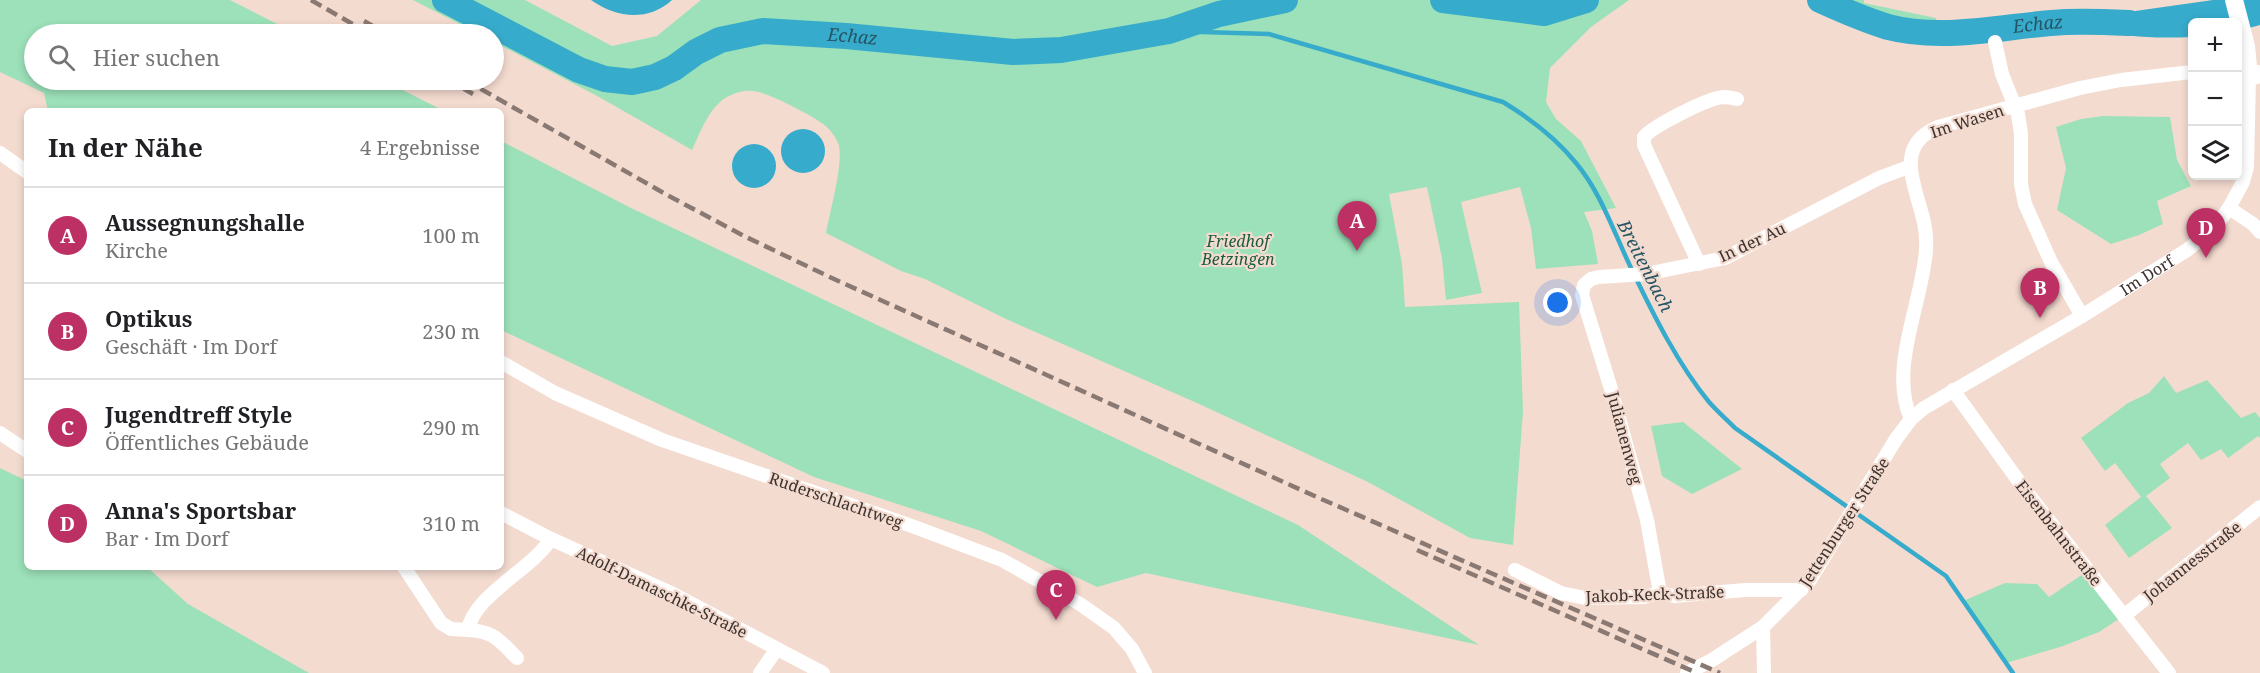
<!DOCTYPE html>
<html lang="de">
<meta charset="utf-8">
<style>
:root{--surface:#fff;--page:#f6f6f6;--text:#202124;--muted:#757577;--line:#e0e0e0;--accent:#bc3064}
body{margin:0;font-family:"Noto Serif",serif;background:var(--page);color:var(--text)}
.controls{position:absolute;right:18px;top:18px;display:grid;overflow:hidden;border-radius:9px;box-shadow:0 3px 9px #0003}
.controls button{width:54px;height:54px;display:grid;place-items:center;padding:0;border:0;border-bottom:2px solid var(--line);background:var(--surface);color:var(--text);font:30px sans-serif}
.you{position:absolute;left:1558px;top:303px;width:21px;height:21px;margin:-15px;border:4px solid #fff;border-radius:50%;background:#1a73e8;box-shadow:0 0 0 9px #1a73e833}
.badge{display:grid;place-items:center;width:39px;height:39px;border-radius:50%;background:var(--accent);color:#fff;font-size:20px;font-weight:700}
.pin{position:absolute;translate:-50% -50px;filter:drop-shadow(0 2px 3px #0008)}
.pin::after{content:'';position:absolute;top:32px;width:21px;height:18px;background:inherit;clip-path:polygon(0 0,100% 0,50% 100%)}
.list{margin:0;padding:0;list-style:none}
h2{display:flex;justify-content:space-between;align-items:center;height:78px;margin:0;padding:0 24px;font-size:26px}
h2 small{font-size:20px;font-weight:400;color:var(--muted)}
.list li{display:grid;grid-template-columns:39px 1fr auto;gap:18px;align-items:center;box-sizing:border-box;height:96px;padding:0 24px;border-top:2px solid var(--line)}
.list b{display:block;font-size:22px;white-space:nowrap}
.list p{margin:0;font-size:20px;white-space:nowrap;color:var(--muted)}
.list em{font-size:20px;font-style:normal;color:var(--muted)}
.icon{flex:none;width:33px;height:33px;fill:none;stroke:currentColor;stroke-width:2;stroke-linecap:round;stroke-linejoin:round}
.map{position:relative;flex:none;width:2260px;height:673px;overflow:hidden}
.search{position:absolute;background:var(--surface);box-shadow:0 3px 9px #0003;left:24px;top:24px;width:480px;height:66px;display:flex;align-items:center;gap:15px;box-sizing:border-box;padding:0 21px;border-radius:33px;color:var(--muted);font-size:22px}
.panel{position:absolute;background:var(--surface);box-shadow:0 3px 9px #0003;left:24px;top:108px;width:480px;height:462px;border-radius:9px}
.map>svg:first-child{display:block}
</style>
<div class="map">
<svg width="2260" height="673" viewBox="0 0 2260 673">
<rect width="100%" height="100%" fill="#f4dbd0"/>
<!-- green -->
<g fill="#9ce1b9">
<path d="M 0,0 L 230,0 L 297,34 L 34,34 L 34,80 L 383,80 L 444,111 L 48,111 L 44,93 L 0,72 Z"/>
<path d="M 413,0 L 525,0 L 612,46 L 657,36 L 701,0 L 1629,0 L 1591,27 L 1550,68 L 1546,102 L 1556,119 L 1581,141 L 1616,208 L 1584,212 L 1592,231 L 1598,264 L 1536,269 L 1531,228 L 1520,187 L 1461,202 L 1482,293 L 1446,300 L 1442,258 L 1427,187 L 1389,194 L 1402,264 L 1405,307 L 1519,302 L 1523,411 L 1513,545 L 1470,538 L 1368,482 L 1197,403 L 1006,319 L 925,279 L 901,271 L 826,233 C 830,212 843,165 839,146 C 837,138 830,129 823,124 C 811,115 767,92 753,91 C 743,90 735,93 727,97 C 709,107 700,133 692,150 L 599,97 L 494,42 L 494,34 L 479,34 Z"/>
<path d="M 1835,0 L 1864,0 L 1864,3 L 1936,18 L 1936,30 L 1896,25 Z"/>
<path d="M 2103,116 L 2170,117 L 2177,160 L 2191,186 L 2157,201 L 2163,224 L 2139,235 L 2111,244 L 2057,210 L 2066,168 L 2056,127 L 2081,119 Z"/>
<path d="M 501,141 L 631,208 L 1298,525 L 1479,645 L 1146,573 L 1097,587 L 981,531 L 814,477 L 501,330 Z"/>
<path d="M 2164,376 L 2176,393 L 2207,380 L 2241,418 L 2255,412 L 2260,418 L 2260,438 L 2258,436 L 2228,458 L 2221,449 L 2201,460 L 2188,443 L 2160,464 L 2170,478 L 2146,496 L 2172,528 L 2129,558 L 2105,525 L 2141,497 L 2115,463 L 2105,471 L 2081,438 L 2128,403 L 2149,393 Z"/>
<path d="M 1683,422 L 1742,469 L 1692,494 L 1662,476 L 1651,426 Z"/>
<path d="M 0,468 L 27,481 L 27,567 L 147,567 L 188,604 L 309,673 L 0,673 Z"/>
<path d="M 2089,570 L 2125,615 L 2099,632 L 2063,646 L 2006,663 L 1963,601 L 2005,583 L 2037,584 L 2049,597 Z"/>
</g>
<!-- water -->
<g fill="#37abcb">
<path d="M 591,0 L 672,0 C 648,22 616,18 591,0 Z"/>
<path d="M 2213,0 L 2260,0 L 2260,25 L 2238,31 L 2238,22 L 2192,22 L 2192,37 C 2164,38 2122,39 2097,27 L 2096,22 L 2104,17 L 2114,14 Z"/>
<circle cx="803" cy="151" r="22"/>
<circle cx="754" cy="166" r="22"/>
</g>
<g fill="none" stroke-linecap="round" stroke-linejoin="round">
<!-- stream -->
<path stroke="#37abcb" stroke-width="4.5" d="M 1169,31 L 1269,34 L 1503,102 C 1531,119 1556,138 1576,163 C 1602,194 1615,236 1633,272 C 1654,316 1678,364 1709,402 C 1717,411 1726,419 1735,428 L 1946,576 L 2013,673"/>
<!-- river -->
<g stroke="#37abcb" stroke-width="26">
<path id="s1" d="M 445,0 L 579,70 L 605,79 L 632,82 L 655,77 L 674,68 L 696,52 L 720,40 L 763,31 L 846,36 L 1013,52 L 1061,50 L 1169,31 L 1219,14 L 1285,0"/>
<path d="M 1443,0 L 1544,13 L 1586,0"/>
<path id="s2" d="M 1820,0 C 1842,10 1865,20 1888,27 C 1946,42 2007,25 2065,22 C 2087,21 2108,22 2129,23"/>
</g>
<!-- minor -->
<g stroke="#fff" stroke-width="14">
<path d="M 1995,42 L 2002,74 L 2018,114 L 2021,134 L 2021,184 L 2025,204 L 2051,262 L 2082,316"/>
<path d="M 0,153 L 27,172"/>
<path d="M 2229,208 L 2253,224 L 2260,232"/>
<path d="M 1699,264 L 1644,145 L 1644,137 C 1653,126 1708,98 1723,97 C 1727,97 1733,98 1737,99"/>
<path d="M 501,362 L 555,393 L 662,440 L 912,526 L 1002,560 L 1080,604 L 1114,628 L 1132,649 L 1145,673"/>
<path d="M 1953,390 L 2025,490 L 2169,673"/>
<path d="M 1911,419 C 1888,368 1923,302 1926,249 C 1928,218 1914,198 1911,169 C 1909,148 1919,135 1938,127 L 2080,88 L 2121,80 L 2192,72"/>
<path d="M 0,433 L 27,451"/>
<path d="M 501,513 L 551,539 L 673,594 L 823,673"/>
<path d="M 404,567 L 441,623 L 451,629 L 468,630 C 474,595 531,570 551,539"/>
<path d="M 1515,570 L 1561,593 L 1585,598 L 1644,597 L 1660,593 L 1674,596 L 1745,590 L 1801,590"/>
<path d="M 1660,593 L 1647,520 L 1611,389 L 1582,295 L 1584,285 L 1591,279 L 1599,277 L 1646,274 L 1725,258 L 1879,178 L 1911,166"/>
<path d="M 2125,615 L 2260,507"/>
<path d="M 1763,627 L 1764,673"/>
<path d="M 468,630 C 494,631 500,641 517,658"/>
<path d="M 760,673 L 777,649"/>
<path id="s3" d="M 1687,673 L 1712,660 L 1763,627 L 1810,580 L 1896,439 L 1911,419 L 1924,408 L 2082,316 L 2187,250 L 2214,228 L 2229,208 L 2243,182 L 2247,167 L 2249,77"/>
</g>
<!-- major -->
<path stroke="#fff" stroke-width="18" d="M 2234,0 L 2246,46 L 2249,77 L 2260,74"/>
<!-- rail -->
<g stroke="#8a7972" stroke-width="4.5" stroke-dasharray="12 6" stroke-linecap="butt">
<path d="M 311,0 L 370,34"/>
<path d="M 364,21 L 387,34"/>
<path d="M 448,80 L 473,94"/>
<path d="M 465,80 L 669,196 L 746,237 L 834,279 L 1319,498 L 1720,673"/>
<path d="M 1417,550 L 1697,673"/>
</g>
</g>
<g text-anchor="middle" stroke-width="4.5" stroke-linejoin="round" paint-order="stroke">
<!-- street labels -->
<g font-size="16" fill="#3c322e" stroke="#f4dbd0">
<text transform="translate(1967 121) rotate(-18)" y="6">Im Wasen</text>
<text transform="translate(1752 242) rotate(-25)" y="6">In der Au</text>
<text dy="6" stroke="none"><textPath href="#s3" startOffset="622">Im Dorf</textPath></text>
<text transform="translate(1625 438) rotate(75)" y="6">Julianenweg</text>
<text transform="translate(836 500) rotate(19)" y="6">Ruderschlachtweg</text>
<text transform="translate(1844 522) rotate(-57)" y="6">Jettenburger Straße</text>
<text transform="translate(2059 533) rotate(52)" y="6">Eisenbahnstraße</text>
<text transform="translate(2192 561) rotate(-38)" y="6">Johannesstraße</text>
<text transform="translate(662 592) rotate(26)" y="6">Adolf-Damaschke-Straße</text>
<text transform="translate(1655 594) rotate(-2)" y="6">Jakob-Keck-Straße</text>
</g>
<!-- park labels -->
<g font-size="16" font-style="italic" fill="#1b5c3d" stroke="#f4dbd0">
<text x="1238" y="247">Friedhof<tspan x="1238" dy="18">Betzingen</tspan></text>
</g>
<!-- water labels -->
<g font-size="18" font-style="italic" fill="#265564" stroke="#f4dbd0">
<text dy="6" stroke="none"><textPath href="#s2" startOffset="224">Echaz</textPath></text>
<text dy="6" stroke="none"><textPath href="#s1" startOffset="438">Echaz</textPath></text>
<text transform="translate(1645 266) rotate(63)" y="6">Breitenbach</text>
</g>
</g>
</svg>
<div class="controls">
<button>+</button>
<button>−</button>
<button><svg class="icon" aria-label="layers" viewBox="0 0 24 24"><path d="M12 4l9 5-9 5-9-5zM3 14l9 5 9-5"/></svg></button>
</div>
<div class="you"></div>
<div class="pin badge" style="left:1357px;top:251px">A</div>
<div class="pin badge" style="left:2040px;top:318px">B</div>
<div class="pin badge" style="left:1056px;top:620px">C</div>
<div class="pin badge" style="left:2206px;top:258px">D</div>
<div class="search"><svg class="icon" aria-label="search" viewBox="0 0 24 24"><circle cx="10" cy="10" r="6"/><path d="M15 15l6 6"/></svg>Hier suchen</div>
<section class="panel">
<h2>In der Nähe<small>4 Ergebnisse</small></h2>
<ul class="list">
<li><span class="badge">A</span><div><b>Aussegnungshalle</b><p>Kirche</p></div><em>100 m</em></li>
<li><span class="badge">B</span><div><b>Optikus</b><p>Geschäft · Im Dorf</p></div><em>230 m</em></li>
<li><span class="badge">C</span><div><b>Jugendtreff Style</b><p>Öffentliches Gebäude</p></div><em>290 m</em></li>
<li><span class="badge">D</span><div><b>Anna's Sportsbar</b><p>Bar · Im Dorf</p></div><em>310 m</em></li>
</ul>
</section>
</div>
